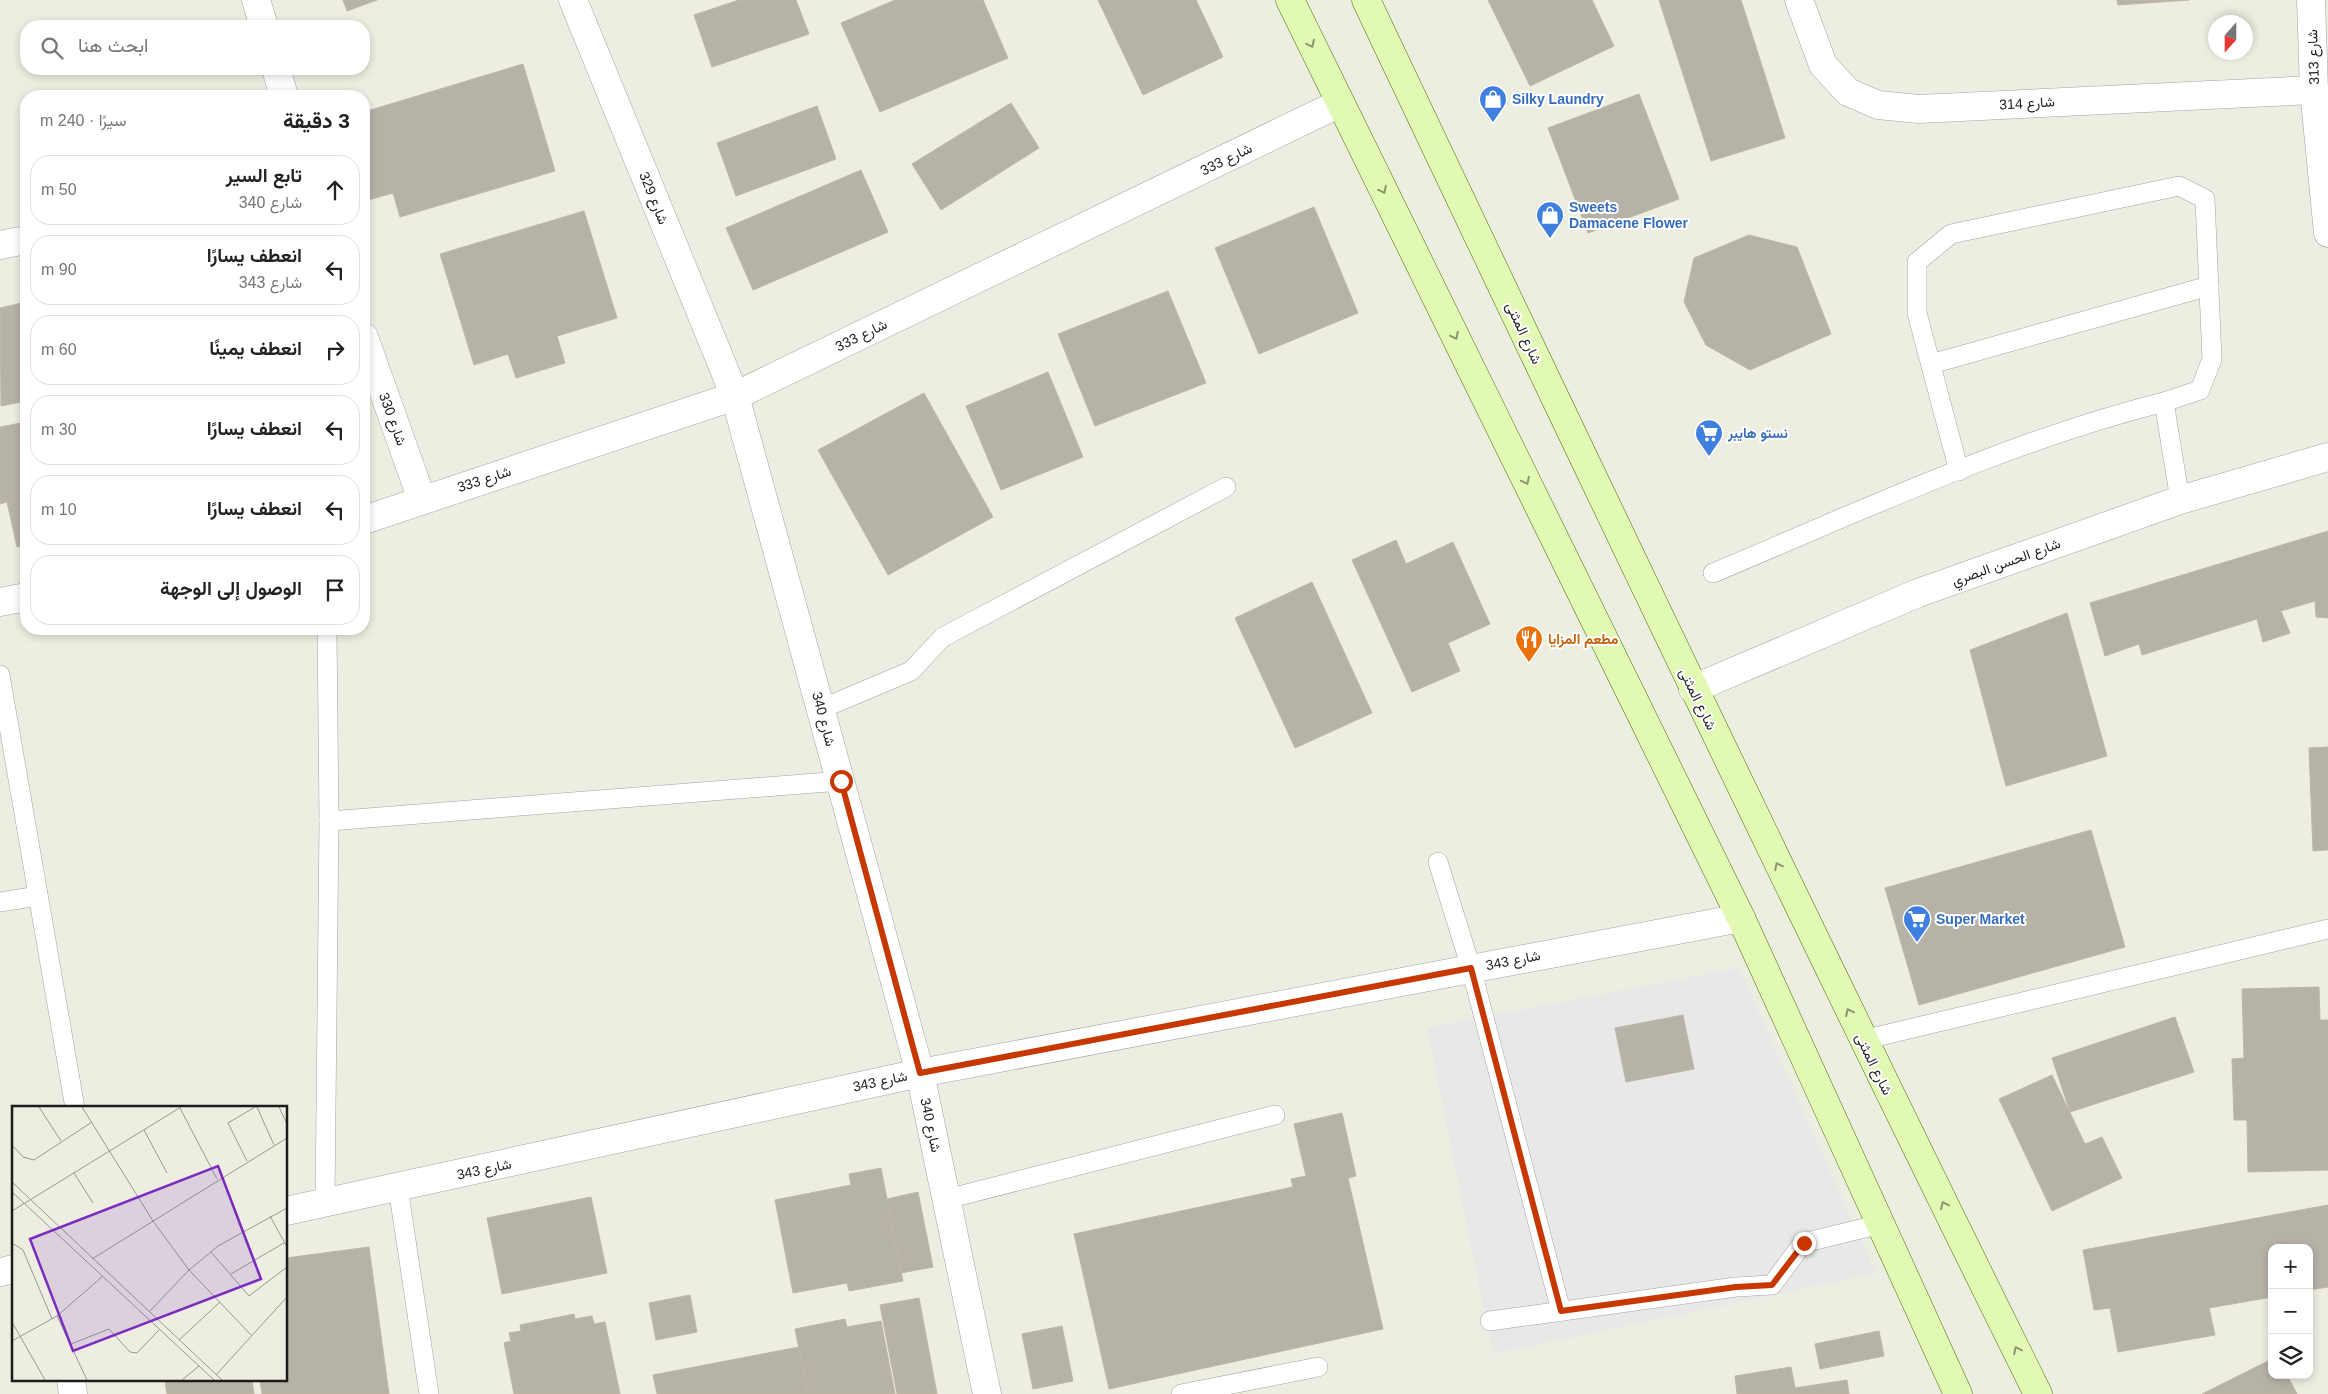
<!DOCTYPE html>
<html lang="ar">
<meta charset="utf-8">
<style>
:root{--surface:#fff;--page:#f6f6f6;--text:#222;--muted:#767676;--line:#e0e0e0}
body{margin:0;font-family:Helvetica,Vazirmatn,sans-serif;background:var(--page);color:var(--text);direction:rtl}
.controls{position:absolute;right:15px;bottom:15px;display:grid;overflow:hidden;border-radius:10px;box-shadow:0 2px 8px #0003}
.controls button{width:45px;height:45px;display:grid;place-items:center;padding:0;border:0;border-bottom:1px solid var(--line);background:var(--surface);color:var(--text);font:25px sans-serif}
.compass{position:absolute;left:2208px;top:15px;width:45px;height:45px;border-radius:50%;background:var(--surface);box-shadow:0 2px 8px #0003;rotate:201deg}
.stop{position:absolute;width:15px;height:15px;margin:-11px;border:4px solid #c73800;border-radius:50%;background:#fff}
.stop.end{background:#c73800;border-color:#fff;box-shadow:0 1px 5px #0008}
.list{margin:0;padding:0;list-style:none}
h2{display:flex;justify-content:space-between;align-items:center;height:65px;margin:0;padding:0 20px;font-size:21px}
h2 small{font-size:16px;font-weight:400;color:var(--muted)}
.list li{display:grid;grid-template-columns:32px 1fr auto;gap:15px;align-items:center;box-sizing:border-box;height:70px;margin:0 10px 10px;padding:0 10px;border:1px solid var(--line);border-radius:20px}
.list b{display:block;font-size:19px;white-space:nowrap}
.list p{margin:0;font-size:16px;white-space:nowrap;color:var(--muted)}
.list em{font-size:16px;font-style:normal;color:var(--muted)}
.icon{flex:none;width:28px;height:28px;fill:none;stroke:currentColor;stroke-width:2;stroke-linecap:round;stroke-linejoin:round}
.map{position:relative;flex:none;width:2328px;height:1394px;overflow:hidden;direction:ltr}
.search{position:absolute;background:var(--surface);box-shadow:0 2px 8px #0003;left:20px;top:20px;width:350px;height:55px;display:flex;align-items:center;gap:12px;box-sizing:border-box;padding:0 18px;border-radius:20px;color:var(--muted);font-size:19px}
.panel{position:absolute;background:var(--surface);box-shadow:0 2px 8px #0003;left:20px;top:90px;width:350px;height:545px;border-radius:20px;direction:rtl}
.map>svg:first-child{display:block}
</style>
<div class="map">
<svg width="2328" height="1394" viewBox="0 0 2328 1394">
<rect width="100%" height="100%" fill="#edede1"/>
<!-- parking -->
<path fill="#e8e8e8" d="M 1739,968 L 1876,1273 L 1493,1354 L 1427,1028 Z"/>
<!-- building -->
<g fill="#b7b2a7" stroke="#bfb7a3">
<path d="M 343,0 L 377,0 L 347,11 Z"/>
<path d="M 739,0 L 796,0 L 809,34 L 712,67 L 694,15 Z"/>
<path d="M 895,0 L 983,0 L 1008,58 L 880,112 L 841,23 Z"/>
<path d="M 1098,0 L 1196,0 L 1223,57 L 1143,95 Z"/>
<path d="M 1488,0 L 1592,0 L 1614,46 L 1530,86 Z"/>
<path d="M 1659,0 L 1741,0 L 1785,138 L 1711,161 Z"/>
<path d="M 2117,0 L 2189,0 L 2118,5 Z"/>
<path d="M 523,64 L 555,171 L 400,217 L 393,193 L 368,200 L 364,184 L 364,112 Z"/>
<path d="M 1639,94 L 1679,199 L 1588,233 L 1548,128 Z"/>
<path d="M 1011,103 L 1039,148 L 941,210 L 912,164 Z"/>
<path d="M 817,106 L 836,159 L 736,196 L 717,143 Z"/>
<path d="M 861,170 L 888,232 L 753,290 L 726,228 Z"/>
<path d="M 1314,207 L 1358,313 L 1259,354 L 1215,248 Z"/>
<path d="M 584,211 L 617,318 L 557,336 L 565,363 L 516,378 L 508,354 L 474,365 L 440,254 Z"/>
<path d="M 1749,235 L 1797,247 L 1831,334 L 1750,370 L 1706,345 L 1684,302 L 1694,258 Z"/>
<path d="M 1168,291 L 1206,383 L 1095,426 L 1058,334 Z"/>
<path d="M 26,302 L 26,401 L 1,406 L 0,308 Z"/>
<path d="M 1048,372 L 1083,457 L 1001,490 L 966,406 Z"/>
<path d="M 924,393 L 993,517 L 888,575 L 818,450 Z"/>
<path d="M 26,422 L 26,545 L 17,547 L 7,502 L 0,504 L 0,427 Z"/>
<path d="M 2328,531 L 2328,618 L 2316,617 L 2315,601 L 2281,611 L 2290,633 L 2263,642 L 2257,619 L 2142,655 L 2139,644 L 2105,656 L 2090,603 Z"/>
<path d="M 1396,540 L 1406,564 L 1453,542 L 1490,624 L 1448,643 L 1460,671 L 1412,692 L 1352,560 Z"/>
<path d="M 1312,582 L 1372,713 L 1295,748 L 1235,618 Z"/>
<path d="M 2067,613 L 2107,756 L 2006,786 L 1970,650 Z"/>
<path d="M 2328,747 L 2328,850 L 2313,851 L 2309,748 Z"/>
<path d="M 2091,830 L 2125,947 L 1919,1005 L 1885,888 Z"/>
<path d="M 2319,987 L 2320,1020 L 2328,1020 L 2328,1170 L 2248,1172 L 2247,1120 L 2234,1120 L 2232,1059 L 2244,1058 L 2242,989 Z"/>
<path d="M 1683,1015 L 1694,1069 L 1626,1082 L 1615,1028 Z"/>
<path d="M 2175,1017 L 2194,1072 L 2070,1112 L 2052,1058 Z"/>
<path d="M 2052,1075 L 2085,1144 L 2102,1137 L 2122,1178 L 2052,1211 L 1999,1099 Z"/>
<path d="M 1342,1113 L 1356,1176 L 1348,1178 L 1383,1329 L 1109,1389 L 1074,1234 L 1293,1187 L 1291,1179 L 1306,1176 L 1294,1124 Z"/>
<path d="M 881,1168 L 903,1281 L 849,1291 L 847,1283 L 793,1293 L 775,1200 L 851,1185 L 849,1174 Z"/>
<path d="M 918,1192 L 933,1267 L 901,1273 L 887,1199 Z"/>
<path d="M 591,1197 L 607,1273 L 502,1294 L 487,1218 Z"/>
<path d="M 2328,1205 L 2328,1287 L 2309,1290 L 2309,1248 L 2272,1248 L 2272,1297 L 2209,1308 L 2215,1335 L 2118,1352 L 2110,1308 L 2094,1310 L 2083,1250 Z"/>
<path d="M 369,1247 L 389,1394 L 262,1394 L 260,1380 L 286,1380 L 286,1258 Z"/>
<path d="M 690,1295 L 697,1332 L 656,1340 L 649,1303 Z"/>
<path d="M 919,1298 L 937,1394 L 897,1394 L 880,1305 Z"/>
<path d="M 574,1314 L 575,1319 L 592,1316 L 594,1324 L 605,1322 L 620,1394 L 514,1394 L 504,1343 L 511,1341 L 509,1333 L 521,1331 L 520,1325 Z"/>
<path d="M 845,1319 L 847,1327 L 881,1321 L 895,1394 L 808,1394 L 795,1329 Z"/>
<path d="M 1062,1326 L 1073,1381 L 1033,1389 L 1022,1334 Z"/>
<path d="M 1879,1331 L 1884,1356 L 1820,1369 L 1815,1344 Z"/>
<path d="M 799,1347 L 808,1394 L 657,1394 L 653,1375 Z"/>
<path d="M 2272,1359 L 2272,1375 L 2287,1375 L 2297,1394 L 2202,1394 Z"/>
<path d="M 1791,1367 L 1795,1388 L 1847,1380 L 1849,1394 L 1737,1394 L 1735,1376 Z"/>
<path d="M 165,1380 L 252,1380 L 254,1394 L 167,1394 Z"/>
</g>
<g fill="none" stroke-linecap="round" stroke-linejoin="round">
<!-- lane casing -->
<g stroke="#a3a3a3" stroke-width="20">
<g id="lane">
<path d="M 1931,364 L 2209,286"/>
<path d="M 1959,471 L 1917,313 L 1917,262 L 1951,234 L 2179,186 L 2205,199 L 2212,359 L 2200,390 L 2164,402"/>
<path d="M 1713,573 C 1861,511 2009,441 2164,402 L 2180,500"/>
<path d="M 0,675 L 75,1108"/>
<path d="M 821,709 L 911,671 L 943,637 L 1226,487"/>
<path d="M 329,821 L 841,781"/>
<path d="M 1438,862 L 1471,968 L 1561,1311"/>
<path d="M 0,902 L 38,896"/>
<path d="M 1863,1040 L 2328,929"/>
<path d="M 398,1187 L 429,1394"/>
<path d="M 947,1199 L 1275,1115"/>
<path d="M 325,1203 L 329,821 L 327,629"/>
<path d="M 1490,1321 L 1736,1287 L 1772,1285 L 1803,1243 L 1881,1224"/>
<path d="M 1181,1394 L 1318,1367"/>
</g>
</g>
<!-- street casing -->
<g stroke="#a3a3a3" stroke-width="29">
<g id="street">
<path d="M 256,0 L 264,26"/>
<path d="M 573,0 L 735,396 L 920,1073 L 987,1394"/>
<path d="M 1799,0 L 1823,65 L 1848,92 L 1878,105 L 1919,109 L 2314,90"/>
<path d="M 2311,0 L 2314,90 L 2328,233"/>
<path d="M 276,69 L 284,96"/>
<path d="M 0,245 L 26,240"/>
<path d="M 364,337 L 422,500"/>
<path d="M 364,520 L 735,396 L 1340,103"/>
<path d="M 0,602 L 26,597"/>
<path d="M 1693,689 L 1918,593 L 2180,500 L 2328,457"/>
<path d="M 286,1211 L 920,1073 L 1741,918"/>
<path d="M 0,1272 L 14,1269"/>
<path d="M 71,1380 L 73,1394"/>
</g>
</g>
<!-- secondary casing -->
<g stroke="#467104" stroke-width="29">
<g id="secondary">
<path d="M 1290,0 L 1741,918 L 1958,1394"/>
<path d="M 1366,0 C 1587,466 1809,932 2038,1394"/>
</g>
</g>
<!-- lane -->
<use href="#lane" stroke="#fff" stroke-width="19"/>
<!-- street -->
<use href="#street" stroke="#fff" stroke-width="28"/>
<!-- secondary -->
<use href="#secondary" stroke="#e2f9b3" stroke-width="28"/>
</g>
<!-- one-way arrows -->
<defs><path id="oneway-chevron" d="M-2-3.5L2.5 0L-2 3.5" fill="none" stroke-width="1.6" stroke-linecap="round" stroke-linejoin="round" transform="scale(1.25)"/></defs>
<g stroke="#89966f">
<use href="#oneway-chevron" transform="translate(1311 44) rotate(64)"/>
<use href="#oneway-chevron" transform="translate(1383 190) rotate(64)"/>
<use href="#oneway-chevron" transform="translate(1455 336) rotate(64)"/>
<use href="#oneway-chevron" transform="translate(1526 481) rotate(64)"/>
<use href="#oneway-chevron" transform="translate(1778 866) rotate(-116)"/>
<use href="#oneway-chevron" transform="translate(1849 1012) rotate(-116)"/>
<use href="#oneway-chevron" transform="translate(1944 1205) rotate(-116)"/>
<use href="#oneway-chevron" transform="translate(2017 1350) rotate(-116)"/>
</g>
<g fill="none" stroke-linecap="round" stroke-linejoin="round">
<!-- route -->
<path stroke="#c73800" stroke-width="6" d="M 841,781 L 920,1073 L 1471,968 L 1561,1311 L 1736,1287 L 1772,1285 L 1804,1243"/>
</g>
<!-- icons -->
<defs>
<g id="shop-pin" transform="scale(1.4375)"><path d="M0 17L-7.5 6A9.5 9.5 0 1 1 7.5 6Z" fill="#3f7fe0" stroke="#fff"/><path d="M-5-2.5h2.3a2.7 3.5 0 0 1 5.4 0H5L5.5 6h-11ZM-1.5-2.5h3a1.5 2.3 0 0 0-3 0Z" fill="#fff"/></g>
<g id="supermarket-pin" transform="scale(1.4375)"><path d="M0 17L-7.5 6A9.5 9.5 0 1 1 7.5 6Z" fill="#3f7fe0" stroke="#fff"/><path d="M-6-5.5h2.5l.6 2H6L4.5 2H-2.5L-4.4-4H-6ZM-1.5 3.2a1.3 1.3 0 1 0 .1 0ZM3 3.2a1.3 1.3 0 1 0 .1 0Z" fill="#fff"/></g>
<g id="restaurant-pin" transform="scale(1.4375)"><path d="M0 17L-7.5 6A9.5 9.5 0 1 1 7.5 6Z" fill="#e8710a" stroke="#fff"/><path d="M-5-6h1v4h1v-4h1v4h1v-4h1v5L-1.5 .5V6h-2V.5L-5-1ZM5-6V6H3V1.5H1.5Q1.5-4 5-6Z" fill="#fff"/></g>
</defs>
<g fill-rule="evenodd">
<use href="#shop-pin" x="1493" y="99"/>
<use href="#shop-pin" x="1550" y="215"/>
<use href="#supermarket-pin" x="1709" y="433"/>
<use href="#restaurant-pin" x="1529" y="639"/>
<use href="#supermarket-pin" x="1917" y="919"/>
</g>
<g text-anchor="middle" stroke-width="4" stroke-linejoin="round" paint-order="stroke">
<!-- street labels -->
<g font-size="14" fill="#1c1c1c" stroke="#fff">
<text transform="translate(2313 57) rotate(-92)" y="5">شارع 313</text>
<text transform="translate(2027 103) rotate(-3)" y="5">شارع 314</text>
<text transform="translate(1226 159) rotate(-26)" y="5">شارع 333</text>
<text transform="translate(654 198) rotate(68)" y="5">شارع 329</text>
<text transform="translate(1524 333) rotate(65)" y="5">شارع المثنى</text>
<text transform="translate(861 335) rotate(-26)" y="5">شارع 333</text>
<text transform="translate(393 419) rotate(70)" y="5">شارع 330</text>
<text transform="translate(484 479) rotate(-18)" y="5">شارع 333</text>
<text transform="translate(2006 562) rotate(-20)" y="5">شارع الحسن البصري</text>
<text transform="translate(1698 699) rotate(64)" y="5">شارع المثنى</text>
<text transform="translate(824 719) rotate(75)" y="5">شارع 340</text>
<text transform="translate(1513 960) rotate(-11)" y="5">شارع 343</text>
<text transform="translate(1874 1064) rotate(64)" y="5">شارع المثنى</text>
<text transform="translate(880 1081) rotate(-12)" y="5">شارع 343</text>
<text transform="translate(931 1125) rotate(78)" y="5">شارع 340</text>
<text transform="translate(484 1169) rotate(-12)" y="5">شارع 343</text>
</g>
<!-- shop labels -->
<g font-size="14" font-weight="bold" fill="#366cbe" stroke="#fff" text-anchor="start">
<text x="1512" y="104">Silky Laundry</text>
<text x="1569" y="212">Sweets<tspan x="1569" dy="16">Damacene Flower</tspan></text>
<text x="1728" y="438">نستو هايبر</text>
<text x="1936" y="924">Super Market</text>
</g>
<!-- food labels -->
<g font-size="14" font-weight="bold" fill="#c56008" stroke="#fff" text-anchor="start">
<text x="1548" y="644">مطعم المزايا</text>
</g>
</g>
<!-- overview -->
<g transform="translate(12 1106)">
<rect width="275" height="275" fill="#edede1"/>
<path fill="none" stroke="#999992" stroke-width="1" d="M 27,1 L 49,35M 70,1 L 141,115 L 177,164 L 240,230M 245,1 L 262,39M 267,1 L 275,18M 168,2 L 205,73M 132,24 L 155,67M 0,39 L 11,51 L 22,54 L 80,16M 235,55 L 216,17 L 243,1M 62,67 L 81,97M 0,76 L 210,274M 0,86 L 202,274M 0,105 L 169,1M 258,110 L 275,141M 0,137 L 11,144 L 40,213M 199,146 L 237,190 L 275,161M 80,153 L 275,32M 219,168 L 272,137M 137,206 L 177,164 L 206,140 L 275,102M 45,210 L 75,274M 0,216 L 33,274M 167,234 L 208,196M 0,235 L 45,210 L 91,170M 59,238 L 97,223 L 118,246 L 125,247 L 147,224M 204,269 L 275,191M 170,274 L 187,260"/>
<path fill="#7b2cbf" fill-opacity="0.15" stroke="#7b2cbf" stroke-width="2.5" d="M 206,60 L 249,173 L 61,245 L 18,133 Z"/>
<rect width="275" height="275" fill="none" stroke="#1c1c1c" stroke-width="2.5"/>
</g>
</svg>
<div class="controls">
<button>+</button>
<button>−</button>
<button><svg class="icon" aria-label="layers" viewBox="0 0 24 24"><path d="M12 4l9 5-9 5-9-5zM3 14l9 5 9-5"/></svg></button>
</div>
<svg class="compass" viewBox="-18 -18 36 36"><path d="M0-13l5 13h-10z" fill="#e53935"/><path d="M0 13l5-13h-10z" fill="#767676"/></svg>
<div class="stop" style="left:841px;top:781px"></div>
<div class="stop end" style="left:1804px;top:1243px"></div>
<div class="search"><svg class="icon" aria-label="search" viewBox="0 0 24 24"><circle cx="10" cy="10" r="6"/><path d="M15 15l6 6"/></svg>ابحث هنا</div>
<section class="panel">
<h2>3 دقيقة<small>سيرًا · 240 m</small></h2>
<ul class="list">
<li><svg class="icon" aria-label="ahead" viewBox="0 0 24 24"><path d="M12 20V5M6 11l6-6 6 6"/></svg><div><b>تابع السير</b><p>شارع 340</p></div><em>50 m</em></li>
<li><svg class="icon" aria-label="left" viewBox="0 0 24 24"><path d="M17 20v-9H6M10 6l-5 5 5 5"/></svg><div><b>انعطف يسارًا</b><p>شارع 343</p></div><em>90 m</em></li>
<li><svg class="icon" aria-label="right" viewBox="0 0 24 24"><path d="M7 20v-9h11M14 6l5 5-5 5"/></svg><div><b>انعطف يمينًا</b></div><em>60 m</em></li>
<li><svg class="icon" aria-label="left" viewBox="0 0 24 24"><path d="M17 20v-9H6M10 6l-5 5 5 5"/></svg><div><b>انعطف يسارًا</b></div><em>30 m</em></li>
<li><svg class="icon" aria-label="left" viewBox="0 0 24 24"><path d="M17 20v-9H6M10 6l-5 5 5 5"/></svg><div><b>انعطف يسارًا</b></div><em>10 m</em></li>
<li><svg class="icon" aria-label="arrive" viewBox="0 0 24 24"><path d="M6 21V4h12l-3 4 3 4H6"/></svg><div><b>الوصول إلى الوجهة</b></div></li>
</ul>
</section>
</div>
